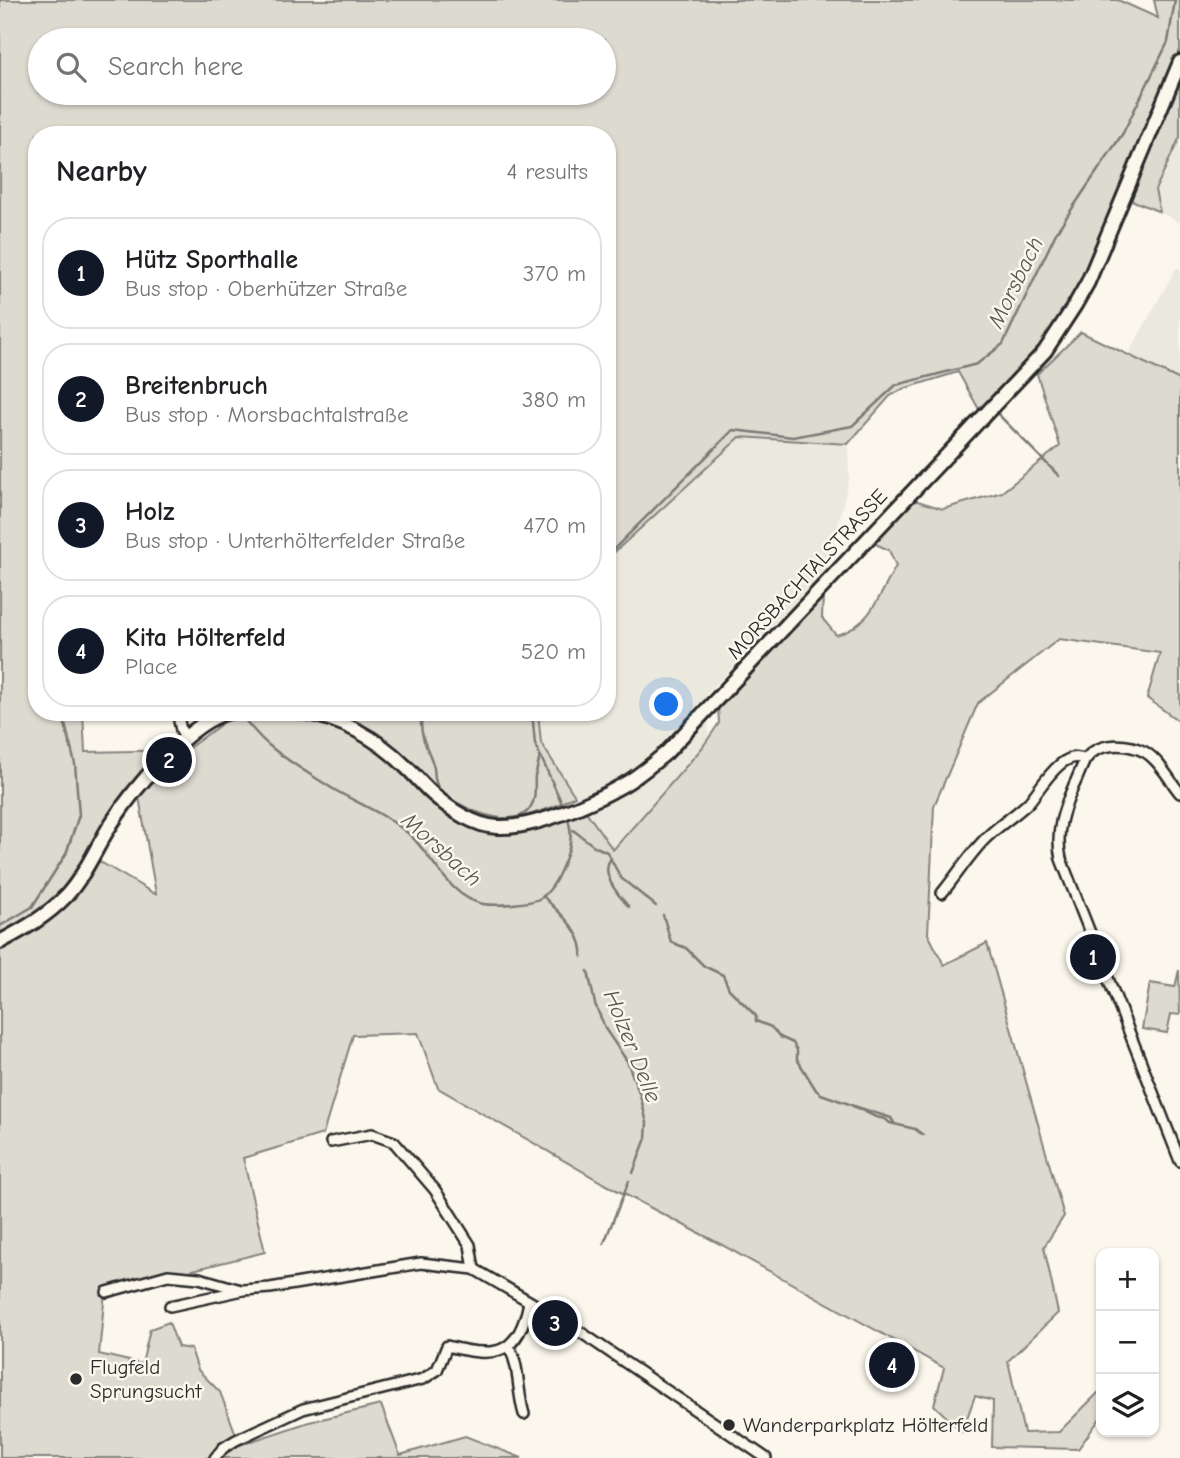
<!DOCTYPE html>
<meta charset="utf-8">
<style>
:root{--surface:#fff;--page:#f6f6f6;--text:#202124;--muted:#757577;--line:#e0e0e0;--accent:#111827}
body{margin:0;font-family:"Comic Neue",sans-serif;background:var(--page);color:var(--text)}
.controls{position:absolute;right:21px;bottom:21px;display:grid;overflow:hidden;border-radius:14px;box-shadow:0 2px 5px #0004}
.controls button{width:63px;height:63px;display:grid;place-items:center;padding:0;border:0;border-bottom:2px solid var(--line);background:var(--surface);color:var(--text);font:35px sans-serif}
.you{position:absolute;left:667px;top:705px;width:24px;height:24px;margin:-18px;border:5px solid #fff;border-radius:50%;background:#1a73e8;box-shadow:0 0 0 10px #1a73e833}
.badge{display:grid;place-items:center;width:46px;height:46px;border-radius:50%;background:var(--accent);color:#fff;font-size:23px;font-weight:700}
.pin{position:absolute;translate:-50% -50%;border:4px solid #fff;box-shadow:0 2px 7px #0006}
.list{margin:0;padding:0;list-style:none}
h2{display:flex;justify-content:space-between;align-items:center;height:91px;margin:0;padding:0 28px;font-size:30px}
h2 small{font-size:23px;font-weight:400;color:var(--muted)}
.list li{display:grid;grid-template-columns:46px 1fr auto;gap:21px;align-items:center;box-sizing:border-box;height:112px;margin:0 14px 14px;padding:0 14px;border:2px solid var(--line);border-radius:28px}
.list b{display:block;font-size:26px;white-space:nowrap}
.list p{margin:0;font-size:23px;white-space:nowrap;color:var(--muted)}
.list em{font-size:23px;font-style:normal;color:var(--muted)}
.icon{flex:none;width:38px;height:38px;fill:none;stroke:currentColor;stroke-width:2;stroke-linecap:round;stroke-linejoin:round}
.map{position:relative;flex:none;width:1180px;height:1458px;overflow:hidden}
.search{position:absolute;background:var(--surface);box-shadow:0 2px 5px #0004;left:28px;top:28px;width:588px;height:77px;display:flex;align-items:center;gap:18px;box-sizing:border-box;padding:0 24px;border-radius:38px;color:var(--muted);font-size:26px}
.panel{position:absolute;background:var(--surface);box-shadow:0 2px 5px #0004;left:28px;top:126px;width:588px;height:595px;border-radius:28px}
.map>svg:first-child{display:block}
</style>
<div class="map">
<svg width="1180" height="1458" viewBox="0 0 1180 1458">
<rect width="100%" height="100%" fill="#fbf7ec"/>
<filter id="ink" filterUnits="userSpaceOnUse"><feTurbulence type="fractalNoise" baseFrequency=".0143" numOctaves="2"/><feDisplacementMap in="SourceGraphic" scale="14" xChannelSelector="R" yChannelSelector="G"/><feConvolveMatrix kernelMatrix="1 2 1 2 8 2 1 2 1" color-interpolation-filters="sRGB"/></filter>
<g filter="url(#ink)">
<!-- built -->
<g fill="#ebe8de">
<path d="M 1180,137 L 1180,223 L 1160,212 L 1154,190 Z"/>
<path d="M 1176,268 L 1180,268 L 1180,380 L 1128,355 Z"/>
<path d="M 740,437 L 848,444 L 849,479 L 828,567 L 706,695 L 709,734 L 702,748 L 613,850 L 541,743 L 538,712 L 607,712 L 607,559 Z"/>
</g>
<!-- green -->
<g fill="#dddad0" stroke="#84827e" stroke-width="2" fill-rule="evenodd">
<path d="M 0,0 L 1118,0 L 1158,18 L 1154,0 L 1180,0 L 1180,50 L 1129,165 L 1074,296 L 1052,333 L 980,411 L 958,372 L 903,389 L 890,396 L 848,444 L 740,437 L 607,559 L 607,135 L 37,135 L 37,712 L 83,712 L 85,752 L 186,750 L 220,725 L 216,712 L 538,712 L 541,743 L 575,796 L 553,807 L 525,816 L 532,830 L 585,810 L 613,850 L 702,748 L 719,723 L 718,706 L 823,596 L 822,618 L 836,635 C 869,628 881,593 896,566 L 889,550 L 871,542 L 914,500 L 943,509 L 1002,492 L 1060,446 L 1037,374 L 1081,332 L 1180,380 L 1180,722 L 1147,698 L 1160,653 L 1059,639 L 978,703 L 934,806 L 928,934 L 944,965 L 987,943 L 1064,1216 L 1044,1247 L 1058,1313 L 1008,1361 L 1024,1433 L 1059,1432 L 1101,1390 L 1101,1417 L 1078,1449 L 992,1447 L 993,1401 L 975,1396 L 962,1432 L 934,1405 L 944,1368 L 722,1245 L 603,1183 L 438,1088 L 418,1033 L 353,1035 L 323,1134 L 243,1158 L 265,1252 L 105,1292 L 99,1354 L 142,1364 L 150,1329 L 169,1322 L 178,1347 L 191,1349 L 198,1370 L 220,1392 L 240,1445 L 309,1422 L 381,1405 L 400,1455 L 465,1436 L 522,1458 L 0,1458 ZM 40,40 L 604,40 L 604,93 L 40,93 ZM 139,797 L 156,894 L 155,894 L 97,860 Z"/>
<path d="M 1180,78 L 1180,137 L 1155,190 L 1160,212 L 1131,200 Z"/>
<path d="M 1179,970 L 1180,1015 L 1171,1014 L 1167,1033 L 1142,1029 L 1150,983 L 1175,987 Z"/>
</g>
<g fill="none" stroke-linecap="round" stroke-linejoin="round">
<!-- stream -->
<g stroke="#7b7a75" stroke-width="2.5">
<path d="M 995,411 L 1059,476"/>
<path d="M 1179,520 L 1180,521"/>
<path d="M 607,556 L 733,430 L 793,437 L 852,426 L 896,385 L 977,364 L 1003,344 L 1057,231 L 1123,133 L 1168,42 L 1175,0"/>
<path d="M 238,712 C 249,724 259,738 271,747 C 290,763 313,776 333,789 C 359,804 388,815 411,836 C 433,857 450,898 483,904 C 495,906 531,904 541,898 C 549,892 553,886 557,878 C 567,857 576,839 567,817"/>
<path d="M 532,712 L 535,744 L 564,808"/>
<path d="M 421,722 C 421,742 430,751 434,768 C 435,776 434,782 439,789 C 454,807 514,833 530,808 C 537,798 534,787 535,776 C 537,769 539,762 540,755"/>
<path d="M 573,830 L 594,846 L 607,852 L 621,878 L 656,906"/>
<path d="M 611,858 C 599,874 619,896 629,907"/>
<path d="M 544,897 C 559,913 585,933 582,957"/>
<path d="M 663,915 L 671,942 L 686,948 L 704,966 L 723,975 L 729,989 L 756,1016 L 756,1021 L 771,1027 L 780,1037 L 793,1043 L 797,1050 L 797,1059 L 816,1090 L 821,1094 L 849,1104 L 876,1117 L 885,1119 L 890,1123 L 915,1129 L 923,1135"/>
<path d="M 0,926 L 32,907 L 66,854 L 79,815 L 75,764 L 62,712"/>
<path d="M 588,971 L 595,1004 L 606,1030 L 627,1061 L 640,1095 L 647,1123 L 646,1138 L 633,1173"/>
<path d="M 854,1106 L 891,1118 L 894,1123"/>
<path d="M 604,1243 L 629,1181"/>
</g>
<!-- minor casing -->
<g stroke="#2b2b2b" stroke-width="14">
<g id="minor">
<path d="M 177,712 L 181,730 L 186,738"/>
<path d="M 1180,793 C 1170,781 1159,760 1145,752 C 1127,743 1098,741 1085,760 C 1081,768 1078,777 1074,785 C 1063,810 1055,832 1061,859 L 1180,1161"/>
<path d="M 942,893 C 956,876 968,857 983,841 C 997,826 1015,816 1029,802 C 1041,788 1063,747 1085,760"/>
<path d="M 331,1142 L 372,1134 L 394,1142 L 435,1190 L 470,1245 L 474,1269"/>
<path d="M 107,1292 L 168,1275 L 199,1278 L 241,1290"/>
<path d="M 170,1306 L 243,1290 L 270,1288 L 421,1263 L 474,1269 L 570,1325 L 766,1458"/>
<path d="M 509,1346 C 520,1367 517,1391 524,1414"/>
<path d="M 215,1458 L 223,1448 L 236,1440 L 303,1409 L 423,1379 L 437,1370 L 447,1346 C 496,1359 519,1355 529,1302"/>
</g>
</g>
<!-- major casing -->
<g stroke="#2b2b2b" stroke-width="18">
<g id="major">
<path d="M 302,712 C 341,719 377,738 405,766 C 415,775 424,787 435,796 C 451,810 475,826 497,827 C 533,829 592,803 623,785 C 639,776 652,764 666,753 L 1045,351 L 1075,305 L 1088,282 L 1180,62"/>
<path d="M 0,942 C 24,929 47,916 66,896 C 85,875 96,848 111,824 C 132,791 191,719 230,712"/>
</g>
</g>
<!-- minor -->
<use href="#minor" stroke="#fbf7ec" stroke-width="9"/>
<!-- major -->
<use href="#major" stroke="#fbf7ec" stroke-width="12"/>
</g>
</g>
<!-- markers -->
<g fill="#2b2b2b" stroke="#fbf7ec" stroke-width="2.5">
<circle cx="76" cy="1379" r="7"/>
<circle cx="729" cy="1425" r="7"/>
</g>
<g text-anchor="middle" stroke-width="5" stroke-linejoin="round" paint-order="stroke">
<!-- street labels -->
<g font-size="21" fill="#2b2b2b" stroke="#fbf7ec">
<text transform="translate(807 574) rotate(-47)" y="7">MORSBACHTALSTRASSE</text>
</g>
<!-- poi labels -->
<g font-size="21" fill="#2b2b2b" stroke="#fbf7ec" text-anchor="start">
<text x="90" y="1374">Flugfeld<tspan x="90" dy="24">Sprungsucht</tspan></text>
<text x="743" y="1432">Wanderparkplatz Hölterfeld</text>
</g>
<!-- water labels -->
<g font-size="23" font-style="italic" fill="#5a5956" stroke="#fbf7ec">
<text transform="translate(1015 282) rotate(-64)" y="8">Morsbach</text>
<text transform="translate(442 849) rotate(42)" y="8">Morsbach</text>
<text transform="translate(633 1046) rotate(68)" y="8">Holzer Delle</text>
</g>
</g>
</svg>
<div class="controls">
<button>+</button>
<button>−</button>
<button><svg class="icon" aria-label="layers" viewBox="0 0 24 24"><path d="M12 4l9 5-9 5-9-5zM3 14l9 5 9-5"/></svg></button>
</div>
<div class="you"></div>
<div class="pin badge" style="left:1093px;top:957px">1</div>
<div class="pin badge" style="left:169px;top:760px">2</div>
<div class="pin badge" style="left:555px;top:1323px">3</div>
<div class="pin badge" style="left:892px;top:1365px">4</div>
<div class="search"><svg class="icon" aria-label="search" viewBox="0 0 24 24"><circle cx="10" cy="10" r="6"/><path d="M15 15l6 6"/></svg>Search here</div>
<section class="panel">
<h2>Nearby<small>4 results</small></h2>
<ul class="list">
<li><span class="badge">1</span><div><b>Hütz Sporthalle</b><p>Bus stop · Oberhützer Straße</p></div><em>370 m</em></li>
<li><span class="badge">2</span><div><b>Breitenbruch</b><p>Bus stop · Morsbachtalstraße</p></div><em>380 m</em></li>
<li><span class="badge">3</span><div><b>Holz</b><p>Bus stop · Unterhölterfelder Straße</p></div><em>470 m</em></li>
<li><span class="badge">4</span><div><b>Kita Hölterfeld</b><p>Place</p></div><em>520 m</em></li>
</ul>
</section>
</div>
